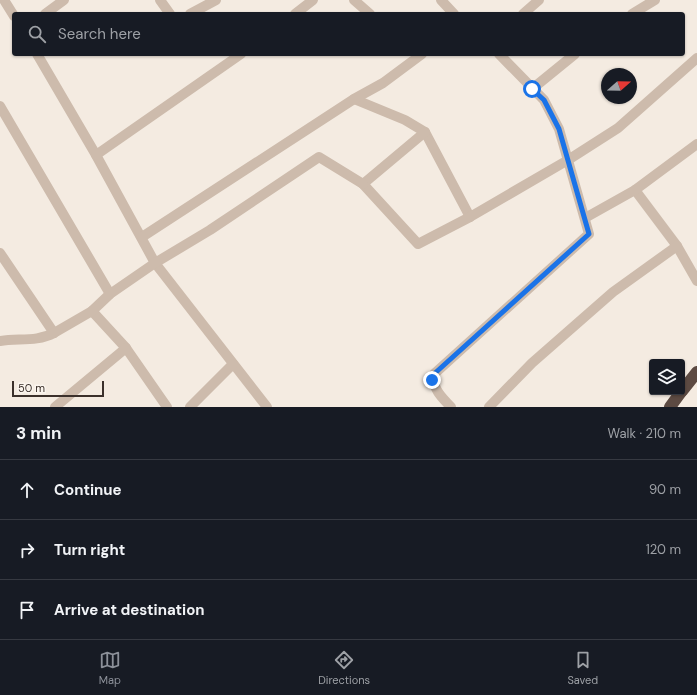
<!DOCTYPE html>
<meta charset="utf-8">
<style>
:root{--surface:#171b24;--page:#20242c;--text:#f1f3f6;--muted:#9ea1a6;--line:#363941;--accent:#8c9099}
body{margin:0;font-family:"DM Sans",sans-serif;background:var(--page);color:var(--text)}
.controls{position:absolute;right:12px;bottom:12px;display:grid;overflow:hidden;border-radius:4px;box-shadow:0 1px 3px #0004}
.controls button{width:36px;height:36px;display:grid;place-items:center;padding:0;border:0;border-bottom:1px solid var(--line);background:var(--surface);color:var(--text);font:20px sans-serif}
.compass{position:absolute;left:601px;top:68px;width:36px;height:36px;border-radius:50%;background:var(--surface);box-shadow:0 1px 3px #0004;rotate:70deg}
.scale{position:absolute;left:12px;bottom:10px;width:92px;box-sizing:border-box;padding-left:4px;border:2px solid #3b302b;border-top:0;font-size:11px;line-height:14px;white-space:nowrap;color:#3b302b;-webkit-text-stroke:3px #fbf5ee;paint-order:stroke}
.stop{position:absolute;width:12px;height:12px;margin:-9px;border:3px solid #1a73e8;border-radius:50%;background:#fff}
.stop.end{background:#1a73e8;border-color:#fff;box-shadow:0 1px 4px #0008}
.list{margin:0;padding:0;list-style:none}
h2{display:flex;justify-content:space-between;align-items:center;height:52px;margin:0;padding:0 16px;font-size:17px}
h2 small{font-size:13px;font-weight:400;color:var(--muted)}
.list li{display:grid;grid-template-columns:26px 1fr auto;gap:12px;align-items:center;box-sizing:border-box;height:60px;padding:0 16px;border-top:1px solid var(--line)}
.list b{display:block;font-size:15px;white-space:nowrap}
.list em{font-size:13px;font-style:normal;color:var(--muted)}
.icon{flex:none;width:22px;height:22px;fill:none;stroke:currentColor;stroke-width:2;stroke-linecap:round;stroke-linejoin:round}
.map{position:relative;flex:none;width:697px;height:407px;overflow:hidden}
.search{position:absolute;background:var(--surface);box-shadow:0 1px 3px #0004;left:12px;right:12px;top:12px;height:44px;display:flex;align-items:center;gap:10px;box-sizing:border-box;padding:0 14px;border-radius:4px;color:var(--muted);font-size:15px}
.sheet{height:232px;background:var(--surface)}
nav{display:flex;justify-content:space-around;align-items:center;box-sizing:border-box;height:56px;border-top:1px solid var(--line);background:var(--surface);font-size:11px;color:var(--muted)}
nav a{display:grid;justify-items:center;gap:2px}
nav .on{color:var(--accent)}
.map>svg:first-child{display:block}
</style>
<div class="map">
<svg width="697" height="407" viewBox="0 0 697 407">
<rect width="100%" height="100%" fill="#f4ebe1"/>
<g fill="none" stroke-linecap="round" stroke-linejoin="round">
<!-- minor -->
<g stroke="#cdbbac" stroke-width="10">
<path d="M 4,0 L 14,16"/>
<path d="M 160,0 L 170,14"/>
<path d="M 354,0 L 370,14"/>
<path d="M 441,0 L 454,14"/>
<path d="M 45,14 L 64,0"/>
<path d="M 190,14 L 216,0"/>
<path d="M 295,14 L 313,0"/>
<path d="M 523,14 L 539,0"/>
<path d="M 632,14 L 655,0"/>
<path d="M 37,54 L 96,155 L 155,263 L 267,407"/>
<path d="M 532,89 L 575,54"/>
<path d="M 354,99 L 405,120 L 425,132 L 470,217"/>
<path d="M 0,106 L 110,294"/>
<path d="M 425,132 L 363,184 L 418,244 L 470,217 L 568,160 L 618,128 L 697,58"/>
<path d="M 96,155 L 241,54"/>
<path d="M 635,190 L 677,246 L 697,281"/>
<path d="M 585,218 L 635,190 L 697,144"/>
<path d="M 142,237 L 354,99 L 383,83 L 422,54"/>
<path d="M 0,253 L 54,333"/>
<path d="M 92,311 L 126,348 L 167,407"/>
<path d="M 0,341 C 18,338 37,342 54,333 L 92,311 L 110,294 L 155,263 L 210,230 L 319,157 L 363,184"/>
<path d="M 55,407 L 126,348"/>
<path d="M 190,407 L 233,364"/>
<path d="M 451,407 C 442,398 431,387 434,374 L 589,234 L 559,129 L 544,100 L 499,54"/>
<path d="M 489,407 L 532,363 L 613,292 L 677,246"/>
</g>
<!-- highway -->
<g stroke="#5c4a42" stroke-width="12">
<path d="M 682,391 L 697,372"/>
<path d="M 670,407 L 681,392"/>
</g>
</g>
<g fill="none" stroke-linecap="round" stroke-linejoin="round">
<!-- route -->
<path stroke="#1a73e8" stroke-width="5" d="M 432,380 L 434,374 L 589,234 L 559,129 L 544,100 L 532,89"/>
</g>
</svg>
<div class="controls">
<button><svg class="icon" aria-label="layers" viewBox="0 0 24 24"><path d="M12 4l9 5-9 5-9-5zM3 14l9 5 9-5"/></svg></button>
</div>
<svg class="compass" viewBox="-18 -18 36 36"><path d="M0-13l5 13h-10z" fill="#e53935"/><path d="M0 13l5-13h-10z" fill="#9ea1a6"/></svg>
<div class="scale">50 m</div>
<div class="stop" style="left:532px;top:89px"></div>
<div class="stop end" style="left:432px;top:380px"></div>
<div class="search"><svg class="icon" aria-label="search" viewBox="0 0 24 24"><circle cx="10" cy="10" r="6"/><path d="M15 15l6 6"/></svg>Search here</div>
</div>
<section class="sheet">
<h2>3 min<small>Walk · 210 m</small></h2>
<ul class="list">
<li><svg class="icon" aria-label="ahead" viewBox="0 0 24 24"><path d="M12 20V5M6 11l6-6 6 6"/></svg><div><b>Continue</b></div><em>90 m</em></li>
<li><svg class="icon" aria-label="right" viewBox="0 0 24 24"><path d="M7 20v-9h11M14 6l5 5-5 5"/></svg><div><b>Turn right</b></div><em>120 m</em></li>
<li><svg class="icon" aria-label="arrive" viewBox="0 0 24 24"><path d="M6 21V4h12l-3 4 3 4H6"/></svg><div><b>Arrive at destination</b></div></li>
</ul>
</section>
<nav>
<a class="on"><svg class="icon" aria-label="map" viewBox="0 0 24 24"><path d="M3 6l6-2 6 2 6-2v14l-6 2-6-2-6 2zM9 4v14M15 6v14"/></svg>Map</a>
<a><svg class="icon" aria-label="directions" viewBox="0 0 24 24"><path d="M12 3l9 9-9 9-9-9zM9 14v-3h6M13 9l2 2-2 2"/></svg>Directions</a>
<a><svg class="icon" aria-label="saved" viewBox="0 0 24 24"><path d="M7 4h10v16l-5-4-5 4z"/></svg>Saved</a>
</nav>
